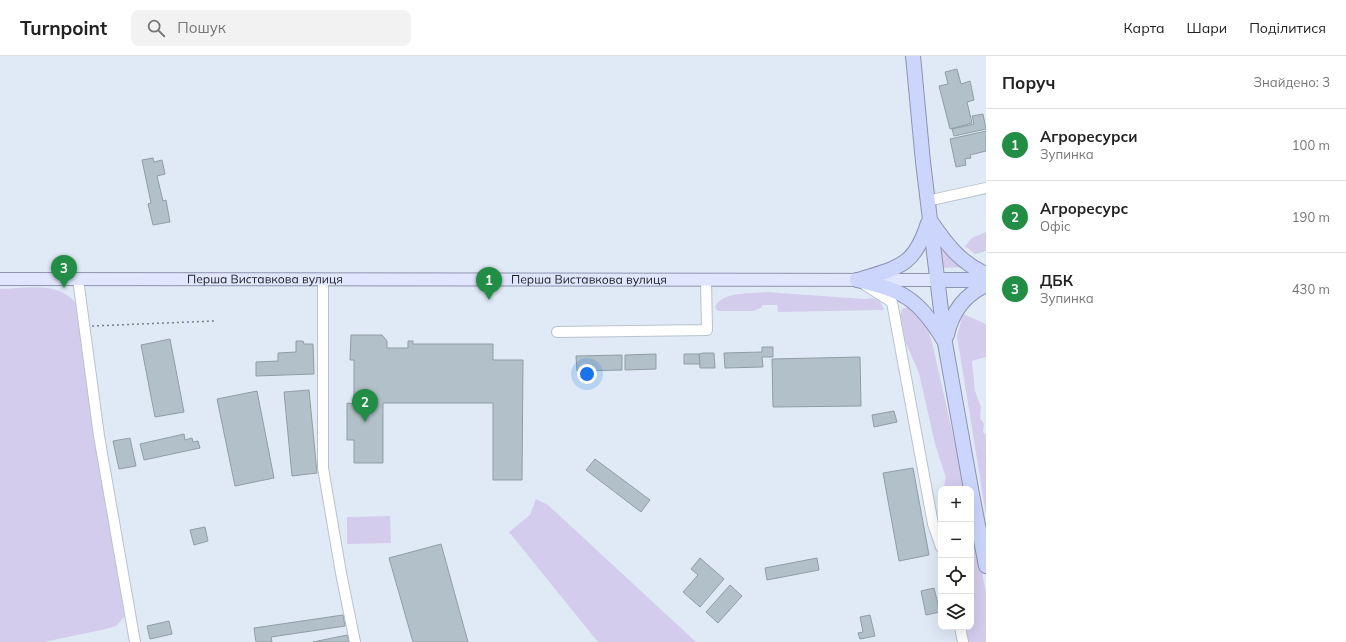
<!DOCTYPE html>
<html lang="uk">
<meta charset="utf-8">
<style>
:root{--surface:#fff;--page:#f2f2f2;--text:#222;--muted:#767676;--line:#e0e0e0;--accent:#228d45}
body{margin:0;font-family:Mulish,sans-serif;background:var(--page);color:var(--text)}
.controls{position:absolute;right:12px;bottom:12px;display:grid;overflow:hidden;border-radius:8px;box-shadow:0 4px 16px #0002}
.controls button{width:36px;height:36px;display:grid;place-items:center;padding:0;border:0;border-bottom:1px solid var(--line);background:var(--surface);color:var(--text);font:20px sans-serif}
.you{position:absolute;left:587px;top:318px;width:14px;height:14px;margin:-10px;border:3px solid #fff;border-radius:50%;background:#1a73e8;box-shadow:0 0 0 6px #1a73e833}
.badge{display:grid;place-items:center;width:26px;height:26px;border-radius:50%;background:var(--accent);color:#fff;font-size:13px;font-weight:700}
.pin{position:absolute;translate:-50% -33px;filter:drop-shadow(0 1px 2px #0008)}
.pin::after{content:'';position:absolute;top:21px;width:14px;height:12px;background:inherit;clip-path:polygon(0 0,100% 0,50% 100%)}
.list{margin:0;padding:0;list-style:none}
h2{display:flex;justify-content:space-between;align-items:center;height:52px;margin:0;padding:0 16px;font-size:17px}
h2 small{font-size:13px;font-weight:400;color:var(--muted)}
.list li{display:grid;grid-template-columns:26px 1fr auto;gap:12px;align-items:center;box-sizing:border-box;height:72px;padding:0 16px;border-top:1px solid var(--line)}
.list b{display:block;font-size:15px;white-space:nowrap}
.list p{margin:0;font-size:13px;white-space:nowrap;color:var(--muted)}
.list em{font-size:13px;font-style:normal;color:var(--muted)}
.icon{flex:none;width:22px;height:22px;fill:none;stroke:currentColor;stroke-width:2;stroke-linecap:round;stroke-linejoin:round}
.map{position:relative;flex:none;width:986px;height:586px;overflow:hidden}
header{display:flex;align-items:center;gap:24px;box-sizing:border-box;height:56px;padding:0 20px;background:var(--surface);border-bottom:1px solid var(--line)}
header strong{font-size:19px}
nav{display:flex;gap:22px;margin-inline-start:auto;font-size:14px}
.search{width:280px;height:36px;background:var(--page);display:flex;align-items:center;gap:10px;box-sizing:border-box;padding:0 14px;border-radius:8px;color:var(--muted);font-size:15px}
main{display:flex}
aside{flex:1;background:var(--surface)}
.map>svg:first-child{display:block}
</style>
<header>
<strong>Turnpoint</strong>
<div class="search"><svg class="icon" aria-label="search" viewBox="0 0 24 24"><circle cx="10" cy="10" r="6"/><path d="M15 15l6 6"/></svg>Пошук</div>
<nav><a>Карта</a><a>Шари</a><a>Поділитися</a></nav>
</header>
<main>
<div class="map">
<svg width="986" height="586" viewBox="0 0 986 586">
<rect width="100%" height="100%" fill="#e0eaf6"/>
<!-- green -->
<g fill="#d4cced">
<path d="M 986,176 L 986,195 L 975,198 L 965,190 L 972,182 Z"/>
<path d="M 941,195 L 943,195 L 964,211 L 943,212 Z"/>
<path d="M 0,233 C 26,232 63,224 78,251 L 126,559 L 116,570 L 106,573 L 44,586 L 0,586 Z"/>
<path d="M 765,236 L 865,243 L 872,242 L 880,245 L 884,254 L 778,256 L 777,249 L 762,249 L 761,252 L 753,255 L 718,255 L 715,252 C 719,235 751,238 765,236 Z"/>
<path d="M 908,251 C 922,255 928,274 932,286 L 965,433 L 943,433 L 946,422 L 935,388 L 919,317 L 905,285 L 900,260 L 902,253 Z"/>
<path d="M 963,258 L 986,268 L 986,301 L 972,305 L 975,335 L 981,351 L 980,362 L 984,368 L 983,376 L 986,379 L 986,459 L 957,280 Z"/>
<path d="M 536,443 L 548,449 L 696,586 L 598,586 L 509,476 L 530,459 Z"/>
<path d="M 390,460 L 391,487 L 347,488 L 347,461 Z"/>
<path d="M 971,463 L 986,536 L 986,586 L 968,586 L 964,571 L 971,571 Z"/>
</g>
<!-- building -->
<g fill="#b2c1c9" stroke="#8f9da5">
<path d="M 957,13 L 961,28 L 970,25 L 974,44 L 967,46 L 972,67 L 950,73 L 939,30 L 948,28 L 945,16 Z"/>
<path d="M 983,58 L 986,73 L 954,80 L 952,73 L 974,68 L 972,60 Z"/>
<path d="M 986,75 L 986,95 L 970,99 L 971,102 L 965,103 L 966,109 L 956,111 L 950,83 Z"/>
<path d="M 153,102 L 154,106 L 162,104 L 165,118 L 157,120 L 163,145 L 166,144 L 170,166 L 153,169 L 148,148 L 151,147 L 142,104 Z"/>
<path d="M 351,279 L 382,279 L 387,285 L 387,292 L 408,292 L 408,285 L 413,285 L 413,288 L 493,288 L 493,304 L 523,304 L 522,424 L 493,424 L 493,347 L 383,347 L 383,407 L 354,407 L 354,384 L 347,384 L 347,347 L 354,348 L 354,304 L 350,304 Z"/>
<path d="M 170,283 L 184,356 L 155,361 L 141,289 Z"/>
<path d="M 296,285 L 303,285 L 304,288 L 313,288 L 314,318 L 256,320 L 256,306 L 278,305 L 278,297 L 296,296 Z"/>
<path d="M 762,291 L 773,291 L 773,301 L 762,301 L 763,311 L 725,312 L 724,297 L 762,296 Z"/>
<path d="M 703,297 L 714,297 L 715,312 L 700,312 L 699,298 Z"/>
<path d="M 656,298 L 656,313 L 625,314 L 625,299 Z"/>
<path d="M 684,298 L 699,298 L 700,308 L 684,308 Z"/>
<path d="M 622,299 L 622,314 L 577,315 L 576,300 Z"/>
<path d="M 860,301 L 861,350 L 773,351 L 772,303 Z"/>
<path d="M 309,334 L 317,417 L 292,420 L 284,336 Z"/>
<path d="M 257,335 L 274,422 L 235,430 L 217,343 Z"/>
<path d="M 894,355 L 897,366 L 874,371 L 872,359 Z"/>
<path d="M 184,378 L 185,384 L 192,382 L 193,386 L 198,385 L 200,392 L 144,404 L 140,388 Z"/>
<path d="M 130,382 L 136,410 L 119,413 L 113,385 Z"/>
<path d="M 595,403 L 650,444 L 641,456 L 586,414 Z"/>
<path d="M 913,412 L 929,499 L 899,505 L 883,417 Z"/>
<path d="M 205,471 L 208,485 L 194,489 L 190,474 Z"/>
<path d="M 441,488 L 468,586 L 413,586 L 389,502 Z"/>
<path d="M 700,502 L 724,523 L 700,551 L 683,536 L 698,519 L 691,513 Z"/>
<path d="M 817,502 L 819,514 L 767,524 L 765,512 Z"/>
<path d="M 730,529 L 742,540 L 718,567 L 706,556 Z"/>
<path d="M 934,532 L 940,556 L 926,559 L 921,535 Z"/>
<path d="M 343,559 L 345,570 L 271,581 L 272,586 L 256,586 L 254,572 Z"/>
<path d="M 870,559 L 875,580 L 860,583 L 858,577 L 863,576 L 860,561 Z"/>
<path d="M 169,565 L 172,578 L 150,583 L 147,570 Z"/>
<path d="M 347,579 L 349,586 L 313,586 Z"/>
</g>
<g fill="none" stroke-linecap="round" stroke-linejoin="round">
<!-- minor casing -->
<g stroke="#b8c2ce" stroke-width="12">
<g id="minor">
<path d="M 927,145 L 986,132"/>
<path d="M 78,223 L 99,380 L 135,586"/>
<path d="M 323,224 L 323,412 L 341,517 L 355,586"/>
<path d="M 865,229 L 892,246 L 933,468 L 941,491"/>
<path d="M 557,276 L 707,274 L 706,224"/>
<path d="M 960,571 L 963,586"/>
</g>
</g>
<!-- major casing -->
<g stroke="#8d94af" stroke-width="14">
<g id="major">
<path id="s1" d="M 0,223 L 937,224"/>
</g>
</g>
<!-- highway casing -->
<g stroke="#8d94af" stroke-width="16">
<g id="highway">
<path d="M 913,0 L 923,106 L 945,287 L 971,433"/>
<path d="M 932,167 C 947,189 961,207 986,218"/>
<path d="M 857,224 C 902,234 918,242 943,283"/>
<path d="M 858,224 C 899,211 914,211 928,167"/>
<path d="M 937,224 L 986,224"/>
<path d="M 947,279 C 952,256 964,239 986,229"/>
<path d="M 971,433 L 986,510"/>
</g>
</g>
<!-- path -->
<path stroke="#777d86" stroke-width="1.5" stroke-dasharray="2 3" stroke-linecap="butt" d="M 92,270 L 214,265"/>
<!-- minor -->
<use href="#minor" stroke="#fff" stroke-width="10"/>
<!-- major -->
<use href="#major" stroke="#e0e6fd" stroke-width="12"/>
<!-- highway -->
<use href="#highway" stroke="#ccd5fc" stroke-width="14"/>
</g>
<g text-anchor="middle" stroke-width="3.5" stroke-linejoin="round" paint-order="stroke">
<!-- street labels -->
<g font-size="12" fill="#191c21" stroke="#e0eaf6">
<text dy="4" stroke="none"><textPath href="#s1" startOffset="265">Перша Виставкова вулиця</textPath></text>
<text dy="4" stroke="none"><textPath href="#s1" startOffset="589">Перша Виставкова вулиця</textPath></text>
</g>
</g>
</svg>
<div class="controls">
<button>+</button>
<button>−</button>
<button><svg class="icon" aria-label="locate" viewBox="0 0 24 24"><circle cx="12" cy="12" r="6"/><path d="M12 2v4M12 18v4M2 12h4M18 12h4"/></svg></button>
<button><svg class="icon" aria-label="layers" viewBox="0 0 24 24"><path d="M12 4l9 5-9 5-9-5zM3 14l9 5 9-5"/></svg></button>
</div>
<div class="you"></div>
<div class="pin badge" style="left:489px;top:244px">1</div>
<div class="pin badge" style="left:365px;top:366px">2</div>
<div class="pin badge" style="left:64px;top:232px">3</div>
</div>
<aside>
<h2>Поруч<small>Знайдено: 3</small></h2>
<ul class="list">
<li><span class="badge">1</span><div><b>Агроресурси</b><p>Зупинка</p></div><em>100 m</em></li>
<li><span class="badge">2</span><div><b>Агроресурс</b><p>Офіс</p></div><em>190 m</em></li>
<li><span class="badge">3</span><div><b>ДБК</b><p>Зупинка</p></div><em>430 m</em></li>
</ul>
</aside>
</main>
